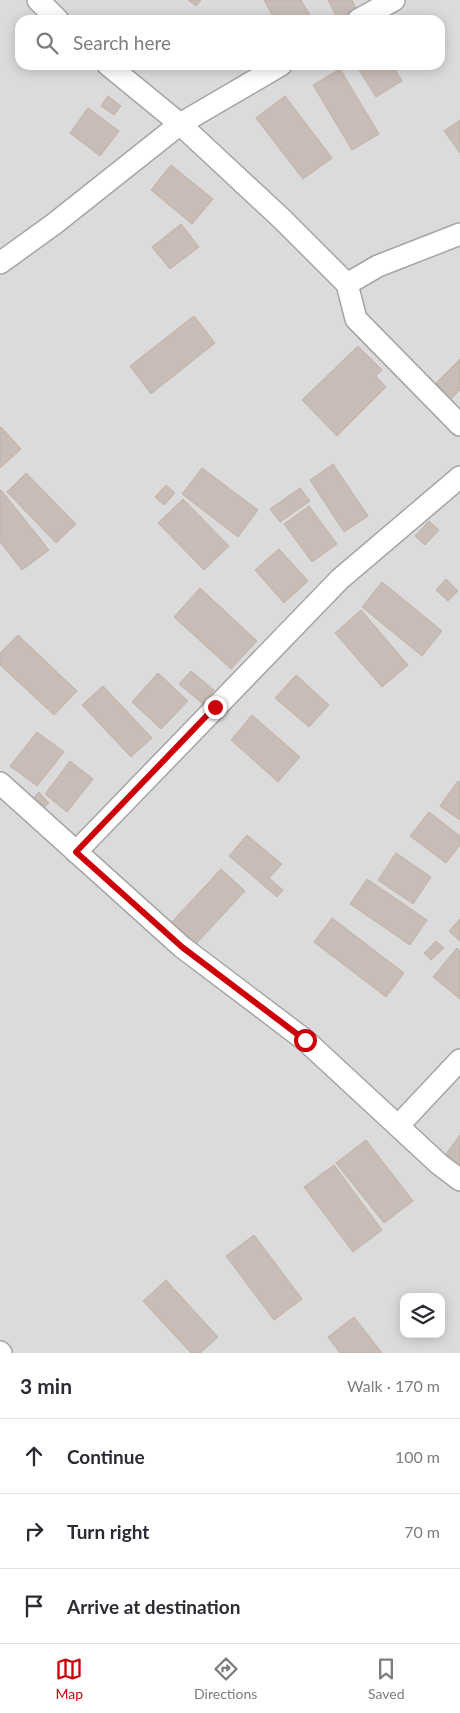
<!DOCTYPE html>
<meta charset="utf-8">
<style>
:root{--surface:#fff;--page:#f2f2f3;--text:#2b2b33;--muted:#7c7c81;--line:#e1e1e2;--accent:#cc0009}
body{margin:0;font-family:Lato,sans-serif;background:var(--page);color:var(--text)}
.controls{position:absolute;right:15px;bottom:15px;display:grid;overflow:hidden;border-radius:10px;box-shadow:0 2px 12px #0003}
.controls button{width:45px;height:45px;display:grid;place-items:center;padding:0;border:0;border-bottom:1px solid var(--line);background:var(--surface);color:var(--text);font:25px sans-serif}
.stop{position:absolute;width:15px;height:15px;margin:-11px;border:4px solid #cc0009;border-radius:50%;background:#fff}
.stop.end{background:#cc0009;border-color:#fff;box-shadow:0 1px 5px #0008}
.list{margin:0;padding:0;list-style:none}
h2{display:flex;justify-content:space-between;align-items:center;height:65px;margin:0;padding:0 20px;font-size:21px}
h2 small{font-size:16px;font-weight:400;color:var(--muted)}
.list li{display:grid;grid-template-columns:32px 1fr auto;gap:15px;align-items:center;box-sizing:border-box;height:75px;padding:0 20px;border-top:1px solid var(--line)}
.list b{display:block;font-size:19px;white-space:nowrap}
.list em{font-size:16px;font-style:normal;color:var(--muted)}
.icon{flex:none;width:28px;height:28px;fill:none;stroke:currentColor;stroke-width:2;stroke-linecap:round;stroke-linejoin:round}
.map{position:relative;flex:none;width:460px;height:1353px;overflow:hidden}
.search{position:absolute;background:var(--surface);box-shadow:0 2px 12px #0003;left:15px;right:15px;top:15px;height:55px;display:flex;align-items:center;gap:12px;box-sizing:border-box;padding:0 18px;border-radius:15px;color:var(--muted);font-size:19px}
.sheet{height:290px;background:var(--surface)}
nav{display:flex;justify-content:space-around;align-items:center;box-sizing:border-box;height:70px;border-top:1px solid var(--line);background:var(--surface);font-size:14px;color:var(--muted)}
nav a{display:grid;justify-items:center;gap:2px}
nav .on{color:var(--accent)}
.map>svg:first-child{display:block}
</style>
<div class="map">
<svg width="460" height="1353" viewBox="0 0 460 1353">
<rect width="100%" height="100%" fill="#f0ebe3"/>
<!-- residential -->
<path fill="#dcdbdb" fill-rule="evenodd" d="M 0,0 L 460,0 L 460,1353 L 0,1353 ZM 20,20 L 440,20 L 440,65 L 20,65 ZM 404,1297 L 441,1297 L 441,1334 L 404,1334 Z"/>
<!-- building -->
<g fill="#c8bdb6" stroke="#c3b0a4">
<path d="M 188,0 L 201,0 L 196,6 Z"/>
<path d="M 264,0 L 301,0 L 313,20 L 275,20 Z"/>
<path d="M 328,0 L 352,0 L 358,12 L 344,20 L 338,20 Z"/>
<path d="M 356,65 L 392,65 L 402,81 L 376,97 Z"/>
<path d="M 340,69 L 379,134 L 352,150 L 313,85 Z"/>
<path d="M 108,96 L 121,106 L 114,115 L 101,106 Z"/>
<path d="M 285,96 L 332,158 L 303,179 L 256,118 Z"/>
<path d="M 88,108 L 119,131 L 100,156 L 70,133 Z"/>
<path d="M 460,120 L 460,153 L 444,131 Z"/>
<path d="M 171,165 L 213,199 L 192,224 L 151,190 Z"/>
<path d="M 181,224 L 199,247 L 170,269 L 152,247 Z"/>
<path d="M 194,316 L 215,343 L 151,394 L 130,366 Z"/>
<path d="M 358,346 L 382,370 L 376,376 L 386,387 L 337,436 L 302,400 Z"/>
<path d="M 460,359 L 460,390 L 451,399 L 436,383 Z"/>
<path d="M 1,427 L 21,449 L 0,468 L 0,428 Z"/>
<path d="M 333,464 L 368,516 L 344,532 L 310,480 Z"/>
<path d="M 202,468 L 258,510 L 238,537 L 182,494 Z"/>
<path d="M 26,473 L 76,524 L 56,543 L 7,492 Z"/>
<path d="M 166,485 L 175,493 L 164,505 L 155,497 Z"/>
<path d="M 300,488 L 310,501 L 280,522 L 270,509 Z"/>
<path d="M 1,490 L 49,550 L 22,570 L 0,542 L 0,491 Z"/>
<path d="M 183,499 L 229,546 L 204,570 L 158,523 Z"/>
<path d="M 309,506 L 337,544 L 312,562 L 284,524 Z"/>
<path d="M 429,521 L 439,530 L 425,545 L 415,536 Z"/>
<path d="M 279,549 L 308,581 L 284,603 L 255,570 Z"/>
<path d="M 446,579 L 458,591 L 448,601 L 436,590 Z"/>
<path d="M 382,582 L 442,631 L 422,656 L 362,607 Z"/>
<path d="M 200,588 L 257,641 L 231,669 L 174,617 Z"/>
<path d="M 361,610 L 408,665 L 382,687 L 335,633 Z"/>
<path d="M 18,635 L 77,691 L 54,715 L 0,665 L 0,653 Z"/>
<path d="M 191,671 L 214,690 L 203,704 L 179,684 Z"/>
<path d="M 158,673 L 188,701 L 161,729 L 132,702 Z"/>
<path d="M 296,675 L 329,705 L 309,727 L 275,698 Z"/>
<path d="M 103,686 L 152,738 L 131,757 L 82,705 Z"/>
<path d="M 252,715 L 300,757 L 278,782 L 231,740 Z"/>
<path d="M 37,732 L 64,752 L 37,786 L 10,766 Z"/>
<path d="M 70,761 L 93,779 L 67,812 L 45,794 Z"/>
<path d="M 458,781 L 460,782 L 460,820 L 440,806 Z"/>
<path d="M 39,792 L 49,803 L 38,814 L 28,804 Z"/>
<path d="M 429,812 L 460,836 L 460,845 L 446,863 L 410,836 Z"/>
<path d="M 247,835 L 282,864 L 269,878 L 283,890 L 277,897 L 229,856 Z"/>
<path d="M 396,853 L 431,877 L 413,904 L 378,880 Z"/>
<path d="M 221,869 L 245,891 L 194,946 L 170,924 Z"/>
<path d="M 367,879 L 427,920 L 410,945 L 350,904 Z"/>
<path d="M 332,918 L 404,973 L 386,997 L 314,942 Z"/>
<path d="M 460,919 L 460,941 L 449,931 Z"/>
<path d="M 436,941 L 444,948 L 431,960 L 424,953 Z"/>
<path d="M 457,948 L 460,951 L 460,999 L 433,977 Z"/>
<path d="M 460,1135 L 460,1164 L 446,1154 Z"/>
<path d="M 366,1140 L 413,1201 L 384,1223 L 336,1163 Z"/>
<path d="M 334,1165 L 382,1230 L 353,1252 L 304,1187 Z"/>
<path d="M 254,1235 L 302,1299 L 274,1320 L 226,1256 Z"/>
<path d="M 166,1280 L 218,1337 L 200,1353 L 191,1353 L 143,1301 Z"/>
<path d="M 354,1317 L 382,1353 L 340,1353 L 328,1337 Z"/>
</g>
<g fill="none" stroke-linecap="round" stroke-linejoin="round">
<!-- minor casing -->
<g stroke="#a5a5a5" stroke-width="24">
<g id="minor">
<path d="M 38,0 L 58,20"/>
<path d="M 358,20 L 394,0"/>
<path d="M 108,65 L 180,124 L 282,219 L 347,284 L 356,319 L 460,425"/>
<path d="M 0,263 L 54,224 L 180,124 L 281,65"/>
<path d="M 347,284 L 378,266 L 460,234"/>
<path d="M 0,783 L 182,947 L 305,1040 L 439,1164 L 460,1180"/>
<path d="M 76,852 L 340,579 L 460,477"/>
<path d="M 398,1126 L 460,1060"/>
<path d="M 0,1352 L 1,1353"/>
</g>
</g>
<!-- minor -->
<use href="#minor" stroke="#fff" stroke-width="21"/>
</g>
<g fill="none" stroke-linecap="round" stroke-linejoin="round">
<!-- route -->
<path stroke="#cc0009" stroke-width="6" d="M 215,707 L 76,852 L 182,947 L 305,1040"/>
</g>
</svg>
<div class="controls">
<button><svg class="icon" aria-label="layers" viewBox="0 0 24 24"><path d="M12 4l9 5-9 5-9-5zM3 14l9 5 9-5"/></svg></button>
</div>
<div class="stop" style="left:305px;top:1040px"></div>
<div class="stop end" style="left:215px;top:707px"></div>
<div class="search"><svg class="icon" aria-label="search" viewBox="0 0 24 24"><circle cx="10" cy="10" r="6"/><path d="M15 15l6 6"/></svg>Search here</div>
</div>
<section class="sheet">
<h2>3 min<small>Walk · 170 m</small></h2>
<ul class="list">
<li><svg class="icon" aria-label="ahead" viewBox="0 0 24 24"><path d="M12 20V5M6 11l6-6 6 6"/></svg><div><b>Continue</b></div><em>100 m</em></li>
<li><svg class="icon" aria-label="right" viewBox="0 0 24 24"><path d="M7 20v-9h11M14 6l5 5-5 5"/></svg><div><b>Turn right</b></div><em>70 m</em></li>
<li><svg class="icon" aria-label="arrive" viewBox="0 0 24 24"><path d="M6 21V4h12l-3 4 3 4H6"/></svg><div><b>Arrive at destination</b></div></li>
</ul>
</section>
<nav>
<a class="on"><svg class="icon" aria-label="map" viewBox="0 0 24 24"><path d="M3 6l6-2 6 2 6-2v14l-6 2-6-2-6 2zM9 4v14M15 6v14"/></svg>Map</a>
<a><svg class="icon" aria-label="directions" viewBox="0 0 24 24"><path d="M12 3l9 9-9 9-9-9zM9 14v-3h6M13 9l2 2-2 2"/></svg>Directions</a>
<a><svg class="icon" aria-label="saved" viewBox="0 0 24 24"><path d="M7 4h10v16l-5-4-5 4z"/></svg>Saved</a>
</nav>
